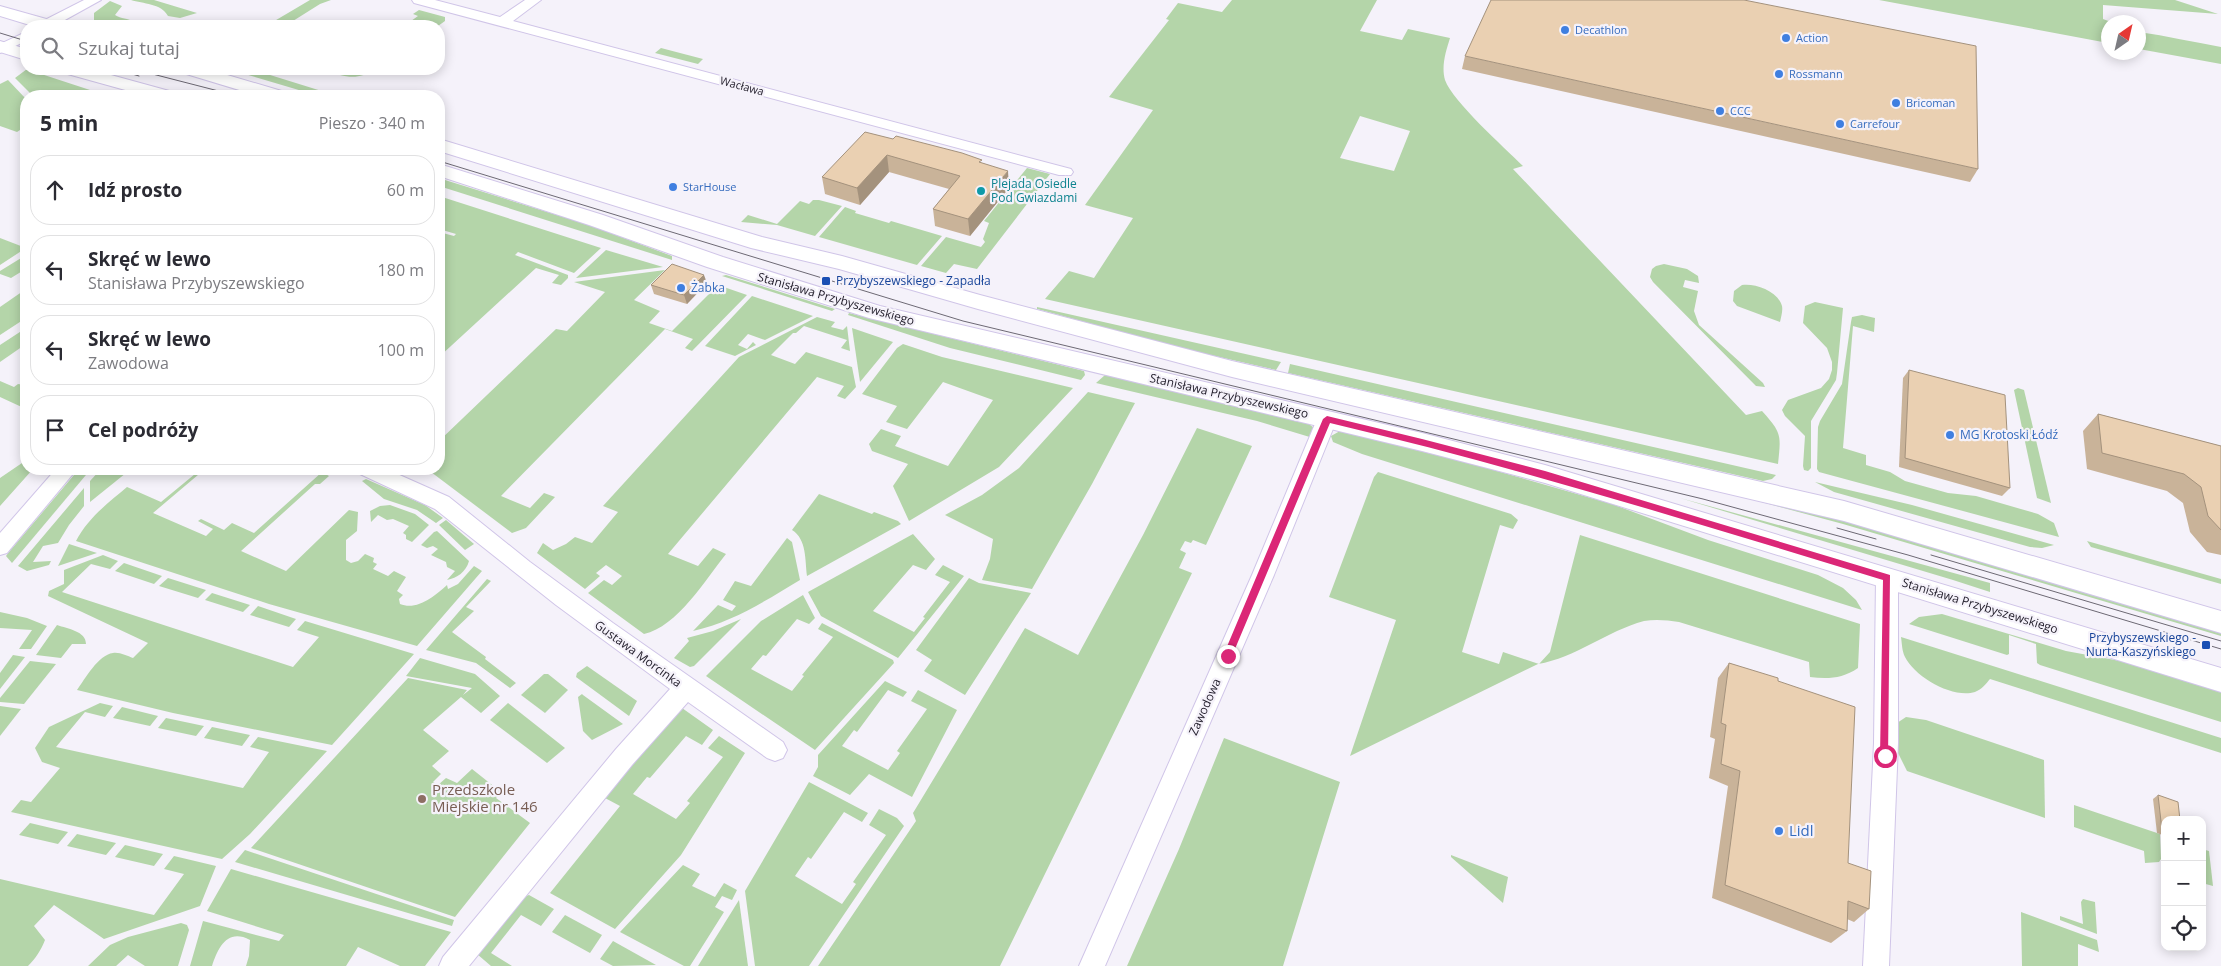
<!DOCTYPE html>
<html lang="pl">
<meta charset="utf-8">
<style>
:root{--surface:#fff;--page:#f2f2f3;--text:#2b2b33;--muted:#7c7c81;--line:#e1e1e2}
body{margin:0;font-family:"Open Sans",sans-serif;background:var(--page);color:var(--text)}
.controls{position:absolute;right:15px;bottom:15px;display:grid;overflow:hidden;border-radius:10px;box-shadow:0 2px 12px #0003}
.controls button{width:45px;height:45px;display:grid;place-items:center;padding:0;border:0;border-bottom:1px solid var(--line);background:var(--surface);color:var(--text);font:25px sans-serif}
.compass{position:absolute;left:2101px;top:15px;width:45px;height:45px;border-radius:50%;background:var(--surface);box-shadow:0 2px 12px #0003;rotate:34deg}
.stop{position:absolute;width:15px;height:15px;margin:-11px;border:4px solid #db2777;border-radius:50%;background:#fff}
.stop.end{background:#db2777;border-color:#fff;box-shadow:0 1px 5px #0008}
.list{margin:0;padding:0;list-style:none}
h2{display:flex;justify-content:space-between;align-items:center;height:65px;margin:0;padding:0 20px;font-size:21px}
h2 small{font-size:16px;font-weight:400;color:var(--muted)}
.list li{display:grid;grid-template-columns:32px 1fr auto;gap:15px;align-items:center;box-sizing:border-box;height:70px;margin:0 10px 10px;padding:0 10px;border:1px solid var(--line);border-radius:20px}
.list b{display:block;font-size:19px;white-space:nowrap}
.list p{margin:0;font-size:16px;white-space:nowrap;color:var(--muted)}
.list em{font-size:16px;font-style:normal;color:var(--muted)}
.icon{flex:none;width:28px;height:28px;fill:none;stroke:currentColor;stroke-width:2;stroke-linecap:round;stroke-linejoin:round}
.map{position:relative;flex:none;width:2221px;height:966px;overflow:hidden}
.search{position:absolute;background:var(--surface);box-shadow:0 2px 12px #0003;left:20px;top:20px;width:425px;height:55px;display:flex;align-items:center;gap:12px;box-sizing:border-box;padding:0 18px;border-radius:20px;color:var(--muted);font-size:19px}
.panel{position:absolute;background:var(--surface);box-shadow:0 2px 12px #0003;left:20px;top:90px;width:425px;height:385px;border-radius:20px}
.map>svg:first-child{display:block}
</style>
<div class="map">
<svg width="2221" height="966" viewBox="0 0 2221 966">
<rect width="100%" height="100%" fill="#f5f2fa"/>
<!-- green -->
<g fill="#b4d5a9" fill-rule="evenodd">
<path d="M 131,0 L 154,0 L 197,13 L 180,18 L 168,16 C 161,3 143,4 131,0 Z"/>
<path d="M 310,0 L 331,0 L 320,4 L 285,26 L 266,26 Z"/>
<path d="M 1232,0 L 1377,0 L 1360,31 L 1402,40 L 1408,29 L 1450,38 C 1446,51 1441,66 1445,80 C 1453,102 1504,147 1523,166 L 1513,169 L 1746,415 L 1762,411 C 1782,433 1781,435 1778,464 L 1045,299 L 1069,271 L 1094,278 L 1133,218 L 1085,205 L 1153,110 L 1109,97 L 1169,20 L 1166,19 L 1178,3 L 1222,12 ZM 1360,116 L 1410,131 L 1394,171 L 1340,158 Z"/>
<path d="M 1879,0 L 2175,0 L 2218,14 L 2103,5 L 2103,19 L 2111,22 L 2108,22 L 2108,43 Z"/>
<path d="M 110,1 L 122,6 L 115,15 C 121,19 128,18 134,22 L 134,26 L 94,26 L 94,13 Z"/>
<path d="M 419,10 L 445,17 L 445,21 L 438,26 L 425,26 L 428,24 L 411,21 L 418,16 L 413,14 Z"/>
<path d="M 2139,32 C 2167,36 2193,42 2221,47 L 2221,64 L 2139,49 Z"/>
<path d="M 661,48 L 703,59 L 698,64 L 655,53 Z"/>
<path d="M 27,69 L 32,71 L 90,90 L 79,96 L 33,96 L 15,78 Z"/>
<path d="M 228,69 L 251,69 L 328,93 L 332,91 L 345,94 L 344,96 L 319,96 Z"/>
<path d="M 327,69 L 375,69 C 358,81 345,77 326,71 Z"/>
<path d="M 8,80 L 26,99 L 26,126 L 17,132 L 0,126 L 0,84 Z"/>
<path d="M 1027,168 L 1050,174 L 977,269 L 954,264 L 946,273 L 921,266 L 946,237 L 981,247 L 985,242 L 983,239 L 989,223 L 984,221 Z"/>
<path d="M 439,180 L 445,180 L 589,225 L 672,256 L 672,260 L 439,186 Z"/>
<path d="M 439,196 L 601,248 L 574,273 L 518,252 L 515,255 L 568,275 L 568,278 L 561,285 L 552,283 L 559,275 L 536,268 L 439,357 L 439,232 L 454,236 L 456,234 L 439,229 Z"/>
<path d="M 813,200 L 819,200 L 842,206 L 815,236 L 777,225 L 741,222 L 748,215 L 777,224 L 800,201 L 809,204 Z"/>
<path d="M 845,207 L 856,211 L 855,213 L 889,223 L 891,221 L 942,236 L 917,265 L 819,237 Z"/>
<path d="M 0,238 L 26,248 L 0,265 Z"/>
<path d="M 606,250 L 663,267 L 576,278 Z"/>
<path d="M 26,255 L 26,270 L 24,270 L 11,278 L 0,274 L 0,271 Z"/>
<path d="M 1664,264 L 1687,269 L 1698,276 L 1699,283 L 1685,280 L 1683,287 L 1698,291 L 1694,311 L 1699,325 L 1763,383 L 1765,387 L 1756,386 L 1653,282 L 1650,277 L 1652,269 L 1656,266 Z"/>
<path d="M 665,270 L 634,300 L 660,311 L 649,323 L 672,331 L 718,285 L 747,295 L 692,351 L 685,348 L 693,339 L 665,329 L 501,496 L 530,508 L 544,493 L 555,497 L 526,528 L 512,533 L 427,469 L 439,469 L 439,441 L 556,329 L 567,331 L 605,292 L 574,282 Z"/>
<path d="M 726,275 L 835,309 L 832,311 L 722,276 Z"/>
<path d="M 1742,285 C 1755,283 1778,291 1782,306 C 1783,311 1781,317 1780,322 L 1737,306 L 1733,301 L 1734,291 Z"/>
<path d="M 26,289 L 26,318 L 0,335 L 0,307 Z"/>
<path d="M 752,296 L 813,316 L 765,340 L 748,334 L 738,345 L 747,349 L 753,342 L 756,345 L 735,356 L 705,346 Z"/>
<path d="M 1815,302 L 1843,308 L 1837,373 L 1836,380 L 1811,421 L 1811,468 L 1808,471 L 1804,470 L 1803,466 L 1805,436 L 1785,416 L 1782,410 L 1788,400 L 1821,388 L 1829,379 L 1832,370 L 1832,362 L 1827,348 L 1803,323 L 1805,306 Z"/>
<path d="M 1037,307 L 1281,362 L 1276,370 L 1184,349 L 1037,309 Z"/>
<path d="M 849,313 L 1084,371 L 1085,375 L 1081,380 L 950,348 L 848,315 Z"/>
<path d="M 1862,315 L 1875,318 L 1874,332 L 1853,326 L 1843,448 L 1866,455 L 1866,465 L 1890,472 L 1905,481 L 1948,493 L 1976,496 L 2038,514 L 2054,523 L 2059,537 L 1819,472 L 1817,469 L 1818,427 L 1820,421 L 1842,384 L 1851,322 L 1852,317 Z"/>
<path d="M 817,317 L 835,322 L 831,327 L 843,330 L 847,326 L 850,351 L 841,348 L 847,340 L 804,326 L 796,333 L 793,333 L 771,355 L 795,364 L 806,352 L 852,367 L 856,387 L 845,399 L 837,396 L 844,386 L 817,377 L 668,554 L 698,566 L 713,548 L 726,554 C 706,579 677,627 644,634 L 588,593 L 604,580 L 612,585 L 622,576 L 606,565 L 596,573 L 600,576 L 585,589 L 537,553 L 543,543 L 553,550 L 566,544 L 575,537 L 592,543 L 618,512 L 603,506 L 739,357 Z"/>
<path d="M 26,328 L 26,344 L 0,362 L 0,345 Z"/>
<path d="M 852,328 L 893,342 L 860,382 Z"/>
<path d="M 903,344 L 942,357 L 1073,388 L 999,467 L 909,521 L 893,486 L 908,464 L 872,451 L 869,444 L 881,429 L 901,436 L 895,446 L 948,466 L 993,400 L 943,382 L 907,429 L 886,422 L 897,406 L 862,394 L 897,348 Z"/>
<path d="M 1290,364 L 1776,475 L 1772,479 L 1763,481 L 1288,373 Z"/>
<path d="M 1105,375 L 1309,424 L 1314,428 L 1313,438 L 1257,421 L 1096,383 Z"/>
<path d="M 0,381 L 14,387 L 18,384 L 26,385 L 26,409 L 0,397 Z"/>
<path d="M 2018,388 L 2024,390 L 2051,503 L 2037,498 L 2014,390 Z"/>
<path d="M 1088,392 L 1135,403 L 1092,484 L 1032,589 L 982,580 L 990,559 L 993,539 L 945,515 L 982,495 L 1019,468 Z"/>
<path d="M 1197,428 L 1252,446 L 1206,545 L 1193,540 L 1191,543 L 1185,541 L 1180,550 L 1186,553 L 1179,568 L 1192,573 L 1000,966 L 818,966 L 916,821 L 913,813 L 1025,628 L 1078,655 L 1143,535 Z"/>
<path d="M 1340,431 L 1476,465 L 1612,504 L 1708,540 L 1818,575 L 1843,588 L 1856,600 L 1862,610 L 1362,454 L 1333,442 L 1331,436 Z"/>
<path d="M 22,463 L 26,465 L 26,469 L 33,469 L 0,506 L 0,478 Z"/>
<path d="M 79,469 L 91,469 L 12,563 L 6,556 L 9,552 Z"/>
<path d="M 101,469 L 131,469 L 90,502 L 90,481 Z"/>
<path d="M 201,469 L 205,469 L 153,513 L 206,536 L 213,529 L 198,521 L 201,519 L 224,530 L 232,523 L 254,533 L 322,472 L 329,476 L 320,484 L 315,484 L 241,551 L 286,571 L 349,510 L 358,512 L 357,531 L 346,540 L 346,560 L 351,563 L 358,561 L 365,554 L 374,558 L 373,562 L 377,564 L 373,569 L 388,576 L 394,571 L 406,577 L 397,591 L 403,595 L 399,599 L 400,604 C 417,611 435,596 447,585 L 448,589 L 458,584 L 474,566 L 482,571 L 417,646 L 269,604 L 76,541 C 88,518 108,503 127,487 L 161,502 Z"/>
<path d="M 1378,472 L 1511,514 L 1518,520 L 1513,529 L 1500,525 L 1462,652 L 1499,664 L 1503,652 L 1539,664 L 1550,652 L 1580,535 L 1860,624 L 1858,668 C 1842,679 1827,679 1810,677 L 1809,662 L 1679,622 C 1667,620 1655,619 1644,621 C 1607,631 1575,658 1538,664 L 1350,756 L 1396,620 L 1329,597 L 1374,477 Z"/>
<path d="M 1672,478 L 1843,519 L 2221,630 L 2221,636 L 1843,524 Z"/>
<path d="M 366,479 L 425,505 L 443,518 L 436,523 L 417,510 L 384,499 L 362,481 Z"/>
<path d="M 1815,482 L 1912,505 L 2054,545 L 2042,548 L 2030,547 L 1834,492 Z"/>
<path d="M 84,488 L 84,506 L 69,525 L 58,543 L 43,546 L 33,562 L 51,561 L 49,565 L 27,571 L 18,566 Z"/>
<path d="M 819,494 L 872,514 L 874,512 L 898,521 L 901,524 L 807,576 C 805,561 807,539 792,530 Z"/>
<path d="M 1680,498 L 1990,583 L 1990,592 L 1953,580 Z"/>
<path d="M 390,505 L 415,514 L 429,525 L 412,542 L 406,539 L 406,535 L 403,533 L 409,526 L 393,519 L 387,520 L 378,515 L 371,522 L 370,511 L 380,506 Z"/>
<path d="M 446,520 L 474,544 L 465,550 L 439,525 Z"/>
<path d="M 437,531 L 469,561 C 466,572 457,578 447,580 L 455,571 L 447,567 L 446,562 L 431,555 L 438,549 L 433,546 L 427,548 L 421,545 L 434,532 Z"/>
<path d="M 913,534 L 935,559 L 926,570 L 913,565 L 873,611 L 914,632 L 925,618 L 923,617 L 950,582 L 935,575 L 943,565 L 964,576 L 898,658 L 821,616 L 808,592 Z"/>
<path d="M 787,538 L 792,542 L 800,580 C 765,601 733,622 693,631 L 718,605 L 732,611 L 736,606 L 723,600 L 735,581 L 751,586 Z"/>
<path d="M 2087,541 L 2221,579 L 2221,584 L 2091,547 Z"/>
<path d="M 69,544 L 97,553 L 58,566 Z"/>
<path d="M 103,555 L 118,561 L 110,569 L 91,564 L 62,592 L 293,667 L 319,637 L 297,630 L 305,621 L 414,654 L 332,745 L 173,713 L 77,690 C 85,679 98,655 113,653 C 120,652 127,656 133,658 L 148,643 L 48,596 L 49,591 L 64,584 L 64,570 Z"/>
<path d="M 124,563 L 162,576 L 154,584 L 115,571 Z"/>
<path d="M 168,578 L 206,590 L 198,598 L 159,586 Z"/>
<path d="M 969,578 L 979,583 L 1031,593 L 965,695 L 924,671 L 932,660 L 916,650 Z"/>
<path d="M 487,579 L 491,581 L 466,607 L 474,611 L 452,632 L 486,657 L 485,659 L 516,683 L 510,688 L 476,663 L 426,650 Z"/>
<path d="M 212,593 L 250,605 L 243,612 L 205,600 Z"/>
<path d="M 803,595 L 815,618 L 809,624 L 797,619 L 766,656 L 763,655 L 751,669 L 792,691 L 804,676 L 802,675 L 833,637 L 818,629 L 822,623 L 893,660 L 894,663 L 815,750 L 706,676 L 761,621 Z"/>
<path d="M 258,606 L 296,619 L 289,627 L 250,615 Z"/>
<path d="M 0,612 L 27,618 L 47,626 L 31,649 L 19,649 L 32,630 L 0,628 Z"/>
<path d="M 1942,614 L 2066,651 L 2126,662 L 2221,691 L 2221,722 L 2040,665 L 2037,663 L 2036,644 L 2009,635 L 2009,654 L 2007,655 L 1909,624 L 1919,617 Z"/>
<path d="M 741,619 L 694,666 L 690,667 L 674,658 L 689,641 L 687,638 L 713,631 Z"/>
<path d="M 57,625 C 68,629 86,631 86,644 L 72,644 L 61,658 L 36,655 Z"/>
<path d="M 1901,637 L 2221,738 L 2221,753 L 1990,679 C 1986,684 1982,689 1975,692 C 1953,699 1915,677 1905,657 C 1902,651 1902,644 1901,637 Z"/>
<path d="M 13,655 L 25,657 L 0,689 L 0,673 Z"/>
<path d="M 420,658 L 475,674 L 500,696 L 481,713 L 461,697 L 423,730 L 449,751 L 432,766 L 441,774 L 433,782 L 438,785 L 446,778 L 457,783 L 472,769 L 501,792 L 496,798 L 530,823 L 455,917 L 251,848 L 408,678 L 467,690 L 463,695 L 472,688 L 406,676 Z"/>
<path d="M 30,661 L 56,664 L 24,704 L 0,702 L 0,698 Z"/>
<path d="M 587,666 L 637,701 L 629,716 L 576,677 L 577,673 Z"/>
<path d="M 544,674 L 548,674 L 568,690 L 545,713 L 521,695 Z"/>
<path d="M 885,681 L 907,692 L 903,697 L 888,690 L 857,732 L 854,730 L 842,746 L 888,770 L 900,753 L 897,751 L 927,709 L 911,701 L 918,690 L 957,710 L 912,797 L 869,774 L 850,795 L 813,776 L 818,767 L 818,755 Z"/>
<path d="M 582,694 L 583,695 L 623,724 L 592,740 L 583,731 L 578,697 Z"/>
<path d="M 100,703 L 113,706 L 105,717 L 85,712 L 56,747 L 243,788 L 269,752 L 250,747 L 258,737 L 327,751 L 250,834 L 222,859 L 11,812 L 21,800 L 31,802 L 60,768 L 42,762 L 35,748 L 49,727 Z"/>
<path d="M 508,703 L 565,748 L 547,763 L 490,720 Z"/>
<path d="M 0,706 L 21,709 L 0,736 Z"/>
<path d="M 122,707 L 158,716 L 150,726 L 113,718 Z"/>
<path d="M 682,708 L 713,730 L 702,745 L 686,736 L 650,778 L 647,777 L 633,794 L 676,819 L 690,803 L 687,801 L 723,757 L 708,748 L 719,736 L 745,753 L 681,855 L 615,929 L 550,893 L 620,806 L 605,798 L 676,711 Z"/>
<path d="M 1906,717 L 1926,720 L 2044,760 L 2045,818 L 1907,771 L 1896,749 L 1897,723 Z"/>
<path d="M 166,718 L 204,726 L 196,736 L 158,728 Z"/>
<path d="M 212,727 L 250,735 L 242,746 L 204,738 Z"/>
<path d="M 1224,738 L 1340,782 L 1283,966 L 1127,966 L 1179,849 Z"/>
<path d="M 809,782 L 868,813 L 862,822 L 844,812 L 811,859 L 808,857 L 795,876 L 842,904 L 856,884 L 853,882 L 886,835 L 869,825 L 879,809 L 897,818 L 904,826 L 809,966 L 755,966 L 745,891 Z"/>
<path d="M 2074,805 L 2160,834 L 2161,859 L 2159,862 L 2145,863 L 2144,851 L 2074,827 Z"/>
<path d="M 30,823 L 68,832 L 58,844 L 19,835 Z"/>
<path d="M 77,834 L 116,843 L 106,855 L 67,846 Z"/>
<path d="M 125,845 L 163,854 L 154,866 L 115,857 Z"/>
<path d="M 2202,849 L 2209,851 L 2213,886 L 2202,883 Z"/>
<path d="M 245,850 L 454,920 L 452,926 L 235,862 Z"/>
<path d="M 1451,855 L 1508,877 L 1503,903 L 1451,857 Z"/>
<path d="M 174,856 L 216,866 L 200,906 L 104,939 L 54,905 L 34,926 L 45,940 C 41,950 36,958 28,966 L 0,966 L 0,879 L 154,915 L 184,874 L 164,869 Z"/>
<path d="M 683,865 L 700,874 L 692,886 L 715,897 L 724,883 L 737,890 L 732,900 L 722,896 L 715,907 L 724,912 L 690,966 L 684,966 L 620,932 Z"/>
<path d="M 231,869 L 451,932 L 425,966 L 400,966 L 358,947 L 346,966 L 246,966 L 249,956 L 250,940 C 227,928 218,948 212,966 L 190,966 L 203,921 L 279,941 L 284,935 L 207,911 Z"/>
<path d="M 529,895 L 554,909 L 541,926 L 521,915 L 491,953 L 512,966 L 491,966 L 477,954 L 526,896 Z"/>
<path d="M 2083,899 L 2095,902 L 2097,934 L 2060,920 L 2060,916 L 2083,924 L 2081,902 Z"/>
<path d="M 739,900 L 748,966 L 698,966 Z"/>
<path d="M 2021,912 L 2097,940 L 2099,952 L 2078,944 L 2078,966 L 2022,966 Z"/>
<path d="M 565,915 L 602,935 L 590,953 L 552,932 Z"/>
<path d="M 181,923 L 187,925 L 189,930 L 178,966 L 145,966 L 128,955 L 116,966 L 88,966 L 110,945 L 128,937 Z"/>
<path d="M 613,941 L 656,965 L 613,966 L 600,959 Z"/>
</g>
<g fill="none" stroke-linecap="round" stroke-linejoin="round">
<!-- minor casing -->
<g stroke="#d0c5e8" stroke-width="2">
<g id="minor">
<path d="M 84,0 L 101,0 L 54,26 L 37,26 L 39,23 Z"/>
<path d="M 412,0 L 435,0 L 500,17 L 525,0 L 541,0 L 513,21 L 1071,169 L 1073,172 L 1071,175 L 1059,175 L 414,3 Z"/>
<path d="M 26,32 L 26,41 L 0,53 L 0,44 Z"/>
<path d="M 1327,412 L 1334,414 L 1337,419 L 1274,575 L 1105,966 L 1079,966 L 1252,575 L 1317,419 L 1320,414 Z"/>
<path d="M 56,469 L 77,469 L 7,553 L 0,555 L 0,533 Z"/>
<path d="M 357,469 L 386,469 L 449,497 L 530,562 L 613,623 L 783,742 L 787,750 L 783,758 L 775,761 L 767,758 L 688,702 L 632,765 L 469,966 L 439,966 L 443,957 L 616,749 L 670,689 L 556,605 L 435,509 L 360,474 Z"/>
<path d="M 1887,569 L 1895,572 L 1898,578 L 1898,743 L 1889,966 L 1863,966 L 1874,743 L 1876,578 L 1879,572 Z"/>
</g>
</g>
<!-- major casing -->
<g stroke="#d0c5e8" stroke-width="2">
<g id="major">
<path d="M 0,6 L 57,22 L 60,26 L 33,26 L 0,16 Z"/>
<path d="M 0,41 L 26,49 L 26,60 L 0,52 Z"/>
<path d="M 61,69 L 89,69 L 173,92 L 175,96 L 147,96 L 64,73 Z"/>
<path d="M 180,69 L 207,69 L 285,92 L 287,96 L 259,96 L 183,73 Z"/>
<path d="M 439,139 L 762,237 L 842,256 L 980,295 L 1232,361 L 1844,501 L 2221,611 L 2221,633 L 1844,521 L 1232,377 L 978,309 L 839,269 L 751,248 L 439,151 Z"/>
<path d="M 439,164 L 603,215 L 723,257 L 880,306 L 1422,433 L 1545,465 L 2221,668 L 2221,692 L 1545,483 L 1422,451 L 869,318 L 707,267 L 589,225 L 439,176 Z"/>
</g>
</g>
<!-- minor -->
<use href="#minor" fill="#fff" fill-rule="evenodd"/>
<!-- major -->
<use href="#major" fill="#fff" fill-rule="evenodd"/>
<!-- tram -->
<g stroke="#6d6974" stroke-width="1">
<path d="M 0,33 L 26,41"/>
<path d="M 115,69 L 139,76"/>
<path d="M 133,69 L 238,96"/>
<path d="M 439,161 L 963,321 L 1703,499 L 1908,555 L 2221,649"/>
<path d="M 1837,528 L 1876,539"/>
<path d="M 1931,555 L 2221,641"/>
</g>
</g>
<!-- wall -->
<g fill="#c9b399">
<path d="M 1465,56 L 1978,169 L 1970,182 L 1462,69 Z"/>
<path d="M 893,139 L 982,163 L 1009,188 L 970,236 L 935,226 L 933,209 L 949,189 L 889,172 L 860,205 L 825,194 L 822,177 Z"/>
<path d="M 707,283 L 687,304 L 654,294 L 651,285 Z"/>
<path d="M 1909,370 L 2010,488 L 2002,496 L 1899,467 L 1903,378 Z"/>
<path d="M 2098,414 L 2221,446 L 2221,555 L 2207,552 L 2190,532 L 2183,503 L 2167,491 L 2087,469 L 2083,431 Z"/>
<path d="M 1729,663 L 1778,681 L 1848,863 L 1869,909 L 1854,922 L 1847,919 L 1847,931 L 1831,943 L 1712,898 L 1728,786 L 1709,778 L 1715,739 L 1710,737 L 1718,678 Z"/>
<path d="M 2158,795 L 2165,820 L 2165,836 L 2157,833 L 2153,799 Z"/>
</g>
<!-- shaded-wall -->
<g fill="#a4927d">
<path d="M 887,155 L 889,172 L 860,205 L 857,188 Z"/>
<path d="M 1008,171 L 1009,188 L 970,236 L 968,219 Z"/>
<path d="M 704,275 L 707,283 L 687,304 L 684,295 Z"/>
</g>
<!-- building -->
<g fill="#ead0b2" stroke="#a4927d">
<path d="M 1491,0 L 1744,0 L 1976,46 L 1978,169 L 1465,56 Z"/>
<path d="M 865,132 L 893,139 L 896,136 L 962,153 L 982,160 L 979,162 L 1008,171 L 968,219 L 933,209 L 960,176 L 887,155 L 857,188 L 822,177 Z"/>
<path d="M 672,264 L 704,275 L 684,295 L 651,285 Z"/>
<path d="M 1909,370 L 2005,395 L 2010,488 L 1905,458 Z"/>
<path d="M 2098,414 L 2221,446 L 2221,530 L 2208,516 L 2201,487 L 2184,474 L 2102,453 Z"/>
<path d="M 1729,663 L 1778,678 L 1778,681 L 1855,707 L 1848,863 L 1871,871 L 1869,909 L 1848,901 L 1847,931 L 1725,885 L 1740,771 L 1721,764 L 1726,725 L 1721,723 Z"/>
<path d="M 2158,795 L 2178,802 L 2180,820 L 2165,820 L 2165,831 L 2162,830 Z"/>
</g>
<!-- route -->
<path fill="#db2777" d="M 1327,416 L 1422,439 L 1545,471 L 1890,575 L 1888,759 L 1882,759 L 1880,756 L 1883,580 C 1699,524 1517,467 1330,423 L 1232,656 L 1231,658 L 1224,658 L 1223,656 L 1323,419 Z"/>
<!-- markers -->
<g fill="#3f7fe0" stroke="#f5f2fa" stroke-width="2">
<circle cx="1565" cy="30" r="5"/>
<circle cx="1786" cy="38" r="5"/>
<circle cx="1779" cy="74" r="5"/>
<circle cx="1896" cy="103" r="5"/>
<circle cx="1720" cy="111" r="5"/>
<circle cx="1840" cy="124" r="5"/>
<circle cx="673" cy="187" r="5"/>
<circle cx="681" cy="288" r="5"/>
<circle cx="1950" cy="435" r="5"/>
<circle cx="1779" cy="831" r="5"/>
</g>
<circle fill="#0f9aa8" stroke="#f5f2fa" stroke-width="2" cx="981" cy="191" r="5"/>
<g fill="#1a4fb4" stroke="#f5f2fa" stroke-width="2">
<rect x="821" y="276" width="10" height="10" rx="2.5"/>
<rect x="2201" y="640" width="10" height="10" rx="2.5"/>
</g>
<circle fill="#8d6e63" stroke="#f5f2fa" stroke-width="2" cx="422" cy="799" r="5"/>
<g text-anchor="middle" stroke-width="4.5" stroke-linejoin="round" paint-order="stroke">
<!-- far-shop labels -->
<g font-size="11" fill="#366cbe" stroke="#f5f2fa" text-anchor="start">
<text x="1575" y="34">Decathlon</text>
<text x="1796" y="42">Action</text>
<text x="1789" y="78">Rossmann</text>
<text x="1906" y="107">Bricoman</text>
<text x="1730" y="115">CCC</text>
<text x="1850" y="128">Carrefour</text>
<text x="683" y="191">StarHouse</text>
</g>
<!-- far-street labels -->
<g font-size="11" fill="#211d2a" stroke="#f5f2fa">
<text transform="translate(742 86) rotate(15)" y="4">Wacława</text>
</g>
<!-- culture labels -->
<g font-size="12" fill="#0d838f" stroke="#f5f2fa" text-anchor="start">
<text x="991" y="188">Plejada Osiedle<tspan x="991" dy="14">Pod Gwiazdami</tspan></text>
</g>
<!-- transit labels -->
<g font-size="12" fill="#164399" stroke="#f5f2fa" text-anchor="start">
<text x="836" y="285">Przybyszewskiego - Zapadła</text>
<text x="2196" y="642" text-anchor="end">Przybyszewskiego -<tspan x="2196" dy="14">Nurta-Kaszyńskiego</tspan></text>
</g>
<!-- shop labels -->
<g font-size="12" fill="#366cbe" stroke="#f5f2fa" text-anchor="start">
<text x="691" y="292">Żabka</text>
<text x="1960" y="439">MG Krotoski Łódź</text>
</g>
<!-- street labels -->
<g font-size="12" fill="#211d2a" stroke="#f5f2fa">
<text transform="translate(836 299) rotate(16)" y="4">Stanisława Przybyszewskiego</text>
<text transform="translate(1229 396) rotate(13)" y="4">Stanisława Przybyszewskiego</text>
<text transform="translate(1980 606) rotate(17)" y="4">Stanisława Przybyszewskiego</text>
<text transform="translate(638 654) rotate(36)" y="4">Gustawa Morcinka</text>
<text transform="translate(1205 707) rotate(-66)" y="4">Zawodowa</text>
</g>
<!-- near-education labels -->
<g font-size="15" fill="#785e54" stroke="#f5f2fa" text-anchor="start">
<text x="432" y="795">Przedszkole<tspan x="432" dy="17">Miejskie nr 146</tspan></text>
</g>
<!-- near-shop labels -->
<g font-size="15" fill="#366cbe" stroke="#f5f2fa" text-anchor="start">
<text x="1789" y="836">Lidl</text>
</g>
</g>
</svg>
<div class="controls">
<button>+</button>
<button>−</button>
<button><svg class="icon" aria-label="locate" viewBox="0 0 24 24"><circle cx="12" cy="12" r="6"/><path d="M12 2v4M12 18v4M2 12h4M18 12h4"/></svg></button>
</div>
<svg class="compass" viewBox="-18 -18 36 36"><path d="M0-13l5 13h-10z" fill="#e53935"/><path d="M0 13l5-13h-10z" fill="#7c7c81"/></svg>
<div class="stop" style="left:1885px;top:756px"></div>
<div class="stop end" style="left:1228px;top:656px"></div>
<div class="search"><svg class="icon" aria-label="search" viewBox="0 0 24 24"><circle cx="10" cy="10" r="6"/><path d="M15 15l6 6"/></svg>Szukaj tutaj</div>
<section class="panel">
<h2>5 min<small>Pieszo · 340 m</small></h2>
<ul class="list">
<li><svg class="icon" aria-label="ahead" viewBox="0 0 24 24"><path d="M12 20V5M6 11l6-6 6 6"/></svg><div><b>Idź prosto</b></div><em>60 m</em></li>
<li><svg class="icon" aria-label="left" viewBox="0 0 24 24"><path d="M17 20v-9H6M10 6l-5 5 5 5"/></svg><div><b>Skręć w lewo</b><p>Stanisława Przybyszewskiego</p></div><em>180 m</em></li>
<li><svg class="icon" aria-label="left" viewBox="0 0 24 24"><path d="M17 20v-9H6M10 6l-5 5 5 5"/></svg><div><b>Skręć w lewo</b><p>Zawodowa</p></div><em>100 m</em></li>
<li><svg class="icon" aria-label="arrive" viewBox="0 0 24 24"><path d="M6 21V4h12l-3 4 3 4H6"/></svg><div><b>Cel podróży</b></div></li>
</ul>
</section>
</div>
